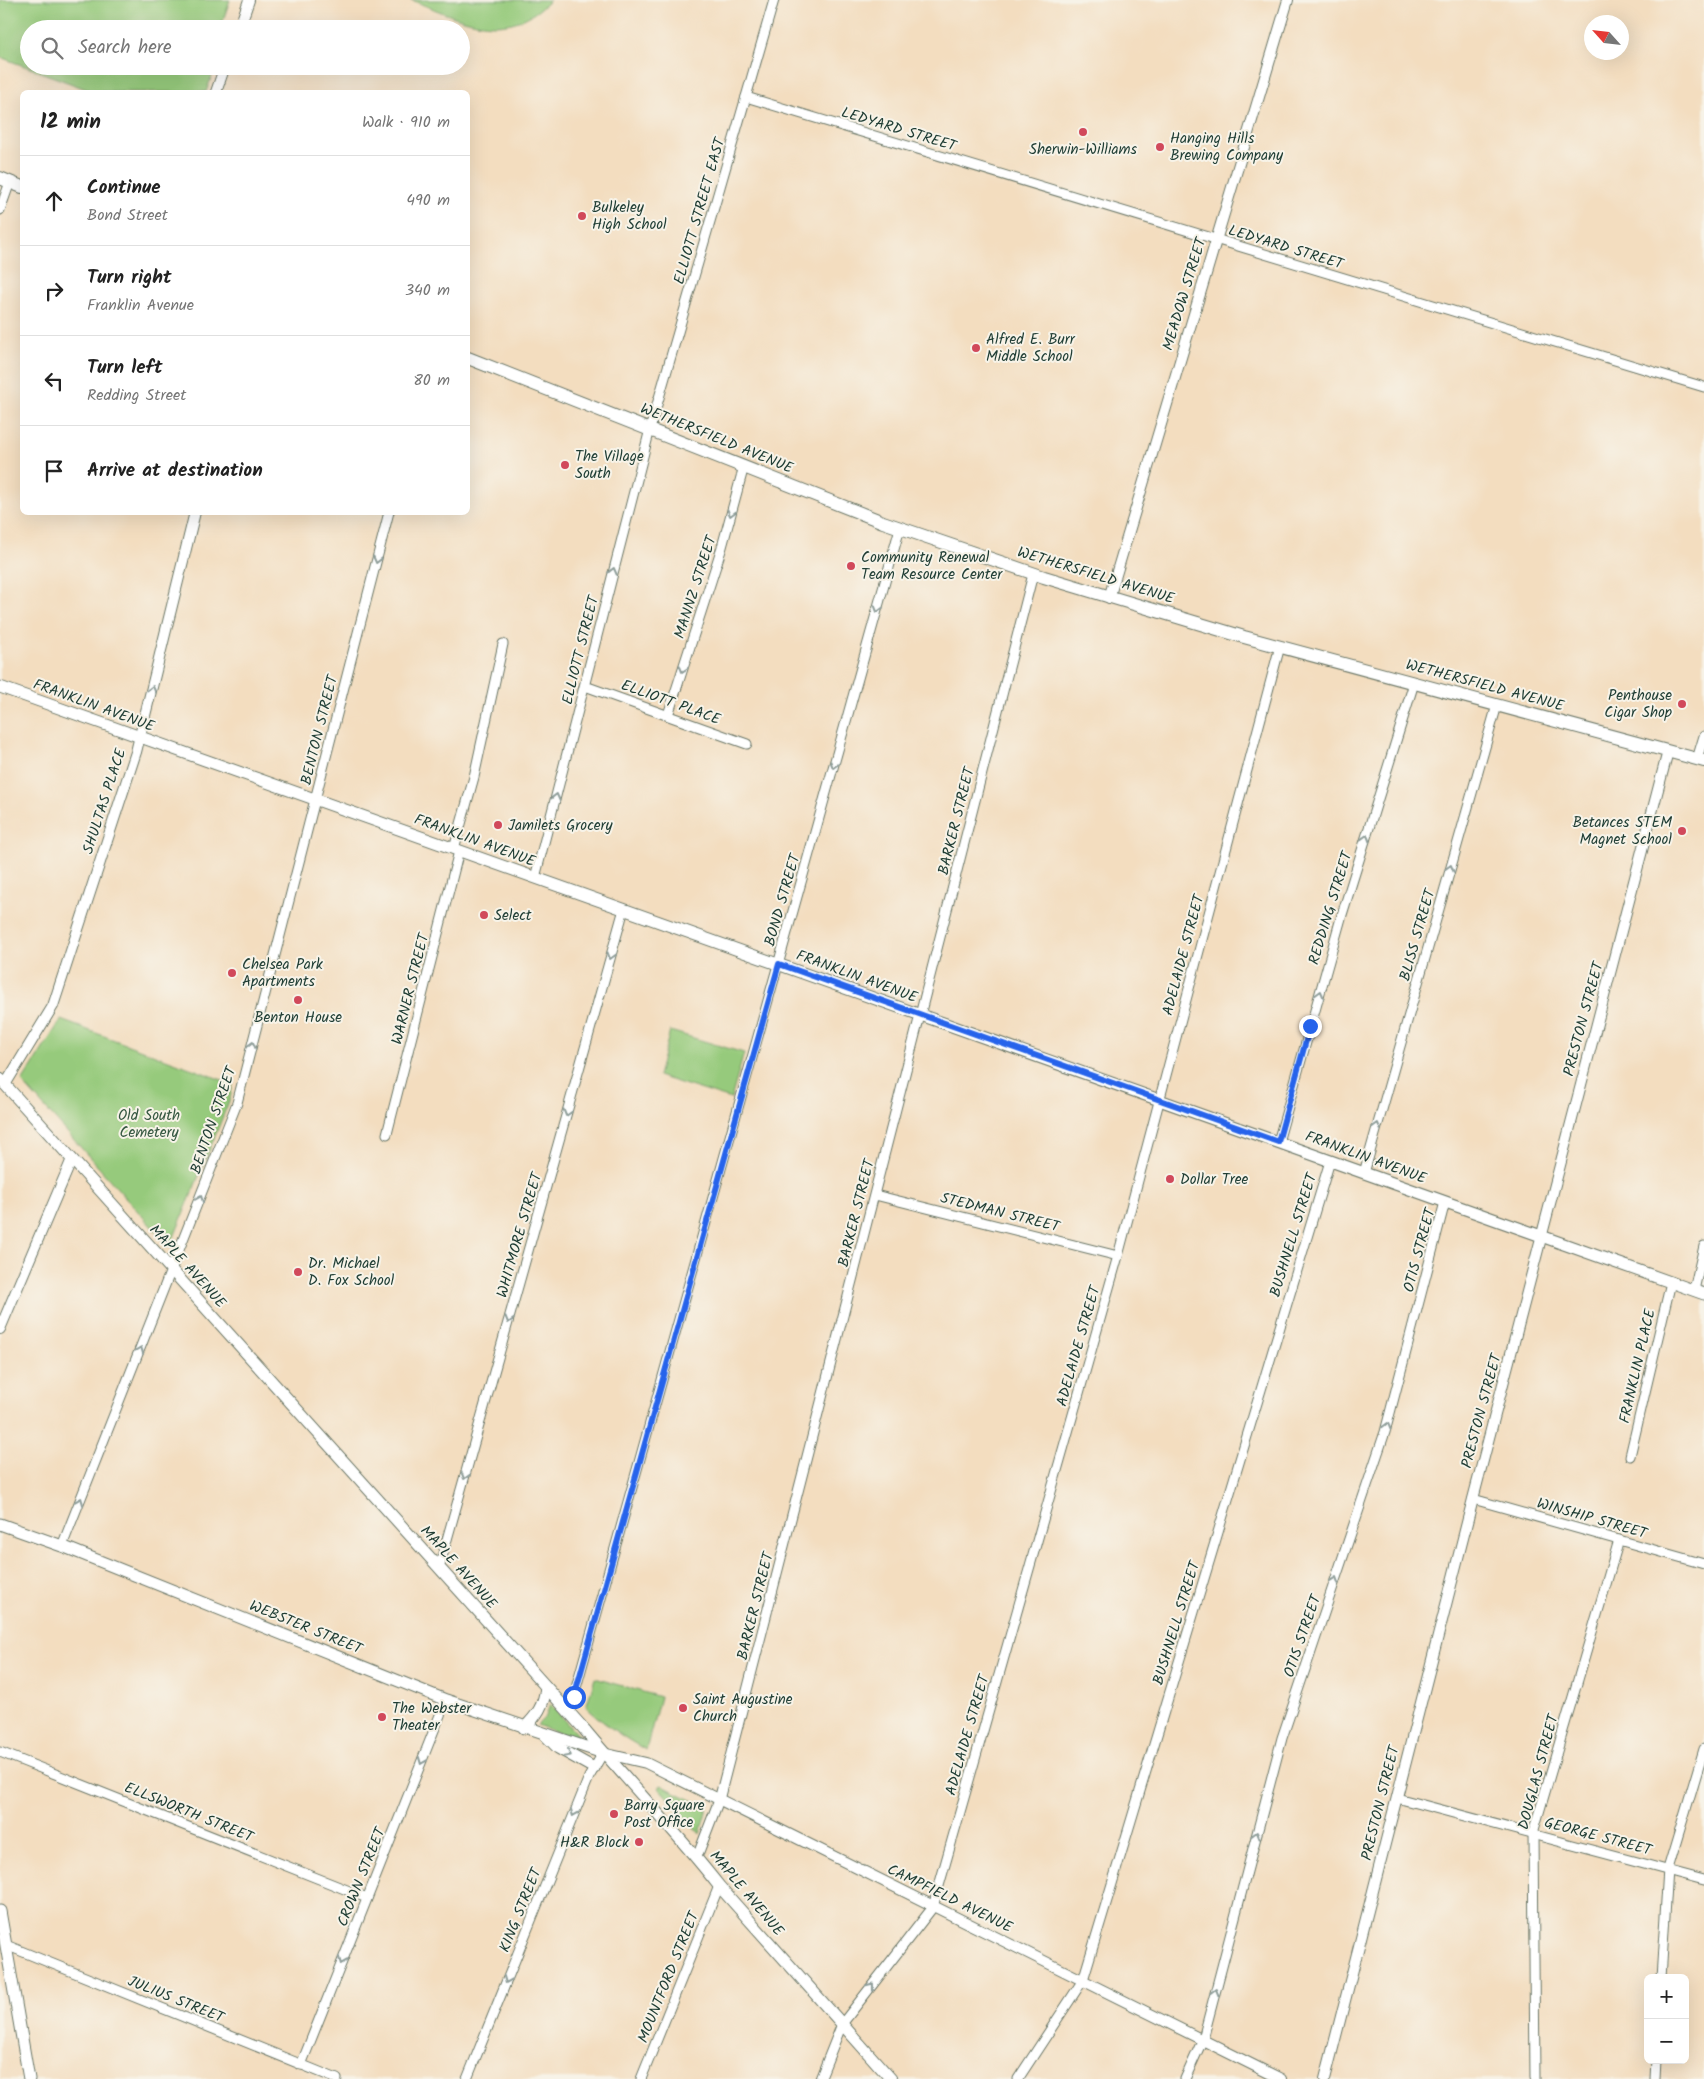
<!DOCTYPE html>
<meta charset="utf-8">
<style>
:root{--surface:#fff;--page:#f6f6f6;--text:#222;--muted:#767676;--line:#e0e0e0}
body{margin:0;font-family:Kalam,sans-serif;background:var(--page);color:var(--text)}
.controls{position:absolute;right:15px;bottom:15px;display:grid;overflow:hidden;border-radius:8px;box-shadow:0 5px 20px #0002}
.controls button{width:45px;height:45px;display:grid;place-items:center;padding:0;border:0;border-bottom:1px solid var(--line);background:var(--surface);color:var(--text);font:25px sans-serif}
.compass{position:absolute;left:1584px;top:15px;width:45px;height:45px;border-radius:50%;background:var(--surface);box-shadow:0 5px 20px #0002;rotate:297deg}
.stop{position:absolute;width:15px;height:15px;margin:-11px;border:4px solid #2563eb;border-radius:50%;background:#fff}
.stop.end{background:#2563eb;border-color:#fff;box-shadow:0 1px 5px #0008}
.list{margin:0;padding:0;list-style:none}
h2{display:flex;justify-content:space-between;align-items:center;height:65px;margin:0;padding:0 20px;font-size:21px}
h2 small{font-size:16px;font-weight:400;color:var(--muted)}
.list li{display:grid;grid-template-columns:32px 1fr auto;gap:15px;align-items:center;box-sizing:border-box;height:90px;padding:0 20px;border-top:1px solid var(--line)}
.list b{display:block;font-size:19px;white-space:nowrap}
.list p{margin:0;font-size:16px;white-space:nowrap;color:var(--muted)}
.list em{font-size:16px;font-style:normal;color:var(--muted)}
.icon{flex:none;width:28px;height:28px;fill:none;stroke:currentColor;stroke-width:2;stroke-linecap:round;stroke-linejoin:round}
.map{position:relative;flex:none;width:1704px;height:2079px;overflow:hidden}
.search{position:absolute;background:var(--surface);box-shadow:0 5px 20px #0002;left:20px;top:20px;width:450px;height:55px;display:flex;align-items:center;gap:12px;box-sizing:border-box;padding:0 18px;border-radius:28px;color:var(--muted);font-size:19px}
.panel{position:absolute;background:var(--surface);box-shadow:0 5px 20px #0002;left:20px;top:90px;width:450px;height:425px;border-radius:8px}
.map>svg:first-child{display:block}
</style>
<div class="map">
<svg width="1704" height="2079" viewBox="0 0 1704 2079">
<rect width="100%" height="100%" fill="#f7f3e8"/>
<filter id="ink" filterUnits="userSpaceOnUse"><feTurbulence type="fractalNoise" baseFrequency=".02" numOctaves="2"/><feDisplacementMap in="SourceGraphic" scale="10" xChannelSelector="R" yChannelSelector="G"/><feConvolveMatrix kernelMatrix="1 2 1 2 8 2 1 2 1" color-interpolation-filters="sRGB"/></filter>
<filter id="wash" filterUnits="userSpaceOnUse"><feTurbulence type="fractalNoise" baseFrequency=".0096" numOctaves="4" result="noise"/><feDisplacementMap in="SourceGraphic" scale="20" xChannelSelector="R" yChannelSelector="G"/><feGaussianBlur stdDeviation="1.12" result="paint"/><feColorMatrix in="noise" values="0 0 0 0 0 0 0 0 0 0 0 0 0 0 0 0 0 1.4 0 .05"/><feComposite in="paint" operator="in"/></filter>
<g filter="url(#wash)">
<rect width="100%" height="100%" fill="#f3ddbf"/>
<!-- green -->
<g fill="#96ca7b" stroke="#5a8458">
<path d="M 0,0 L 230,0 L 220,29 L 29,29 L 29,66 L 206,66 L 206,69 L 213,73 L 206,92 L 94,92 L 0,57 Z"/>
<path d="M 411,0 L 550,0 C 506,45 460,19 411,0 Z"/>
<path d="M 61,1020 L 233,1084 L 230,1099 L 170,1247 L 22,1082 Z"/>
<path d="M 670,1031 L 744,1053 L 731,1099 L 658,1076 Z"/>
<path d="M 595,1678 L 660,1697 L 646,1750 C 624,1738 605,1725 586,1707 Z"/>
<path d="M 550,1704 L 580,1738 L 580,1741 L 537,1725 L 546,1716 Z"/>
<path d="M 661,1785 L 707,1808 L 700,1834 L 659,1788 Z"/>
</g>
</g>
<g filter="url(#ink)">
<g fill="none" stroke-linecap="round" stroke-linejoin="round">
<!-- minor casing -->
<g stroke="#697565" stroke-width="11">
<g id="minor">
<path d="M 746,97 L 1704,387"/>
<path d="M 0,210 L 10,182"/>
<path d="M 585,686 L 747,744"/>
<path d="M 668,715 L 722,547 L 744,466"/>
<path d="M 1697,759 L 1704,736"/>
<path d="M 454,849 L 474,777 L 503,644"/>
<path d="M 535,878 L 650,429 L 774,0"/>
<path d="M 387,1134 L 459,851"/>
<path d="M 1278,1142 L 1341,918 L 1414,683"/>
<path d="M 1364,1173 L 1497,705"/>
<path d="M 875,1195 L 1118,1256"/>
<path d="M 1694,1290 L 1704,1246"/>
<path d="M 1630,1456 L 1671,1282"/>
<path d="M 1473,1499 L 1704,1564"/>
<path d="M 62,1546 L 237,1103 L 389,512"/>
<path d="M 439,1568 L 624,909"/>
<path d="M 569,1713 L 900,528"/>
<path d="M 0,1752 L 367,1898"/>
<path d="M 1397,1798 L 1704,1880"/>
<path d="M 697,1857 L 719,1800 L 1033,574"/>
<path d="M 6,1945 L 337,2079"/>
<path d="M 1661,1978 L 1668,1869 L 1704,1749"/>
<path d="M 301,2065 L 446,1700"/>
<path d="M 467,2079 L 589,1777 L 603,1753"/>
<path d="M 641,2079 L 719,1886"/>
<path d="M 820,2079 L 842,2024 L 933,1907 L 1118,1256 L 1280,646"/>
<path d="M 1018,2079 L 1083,1980 L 1330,1161"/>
<path d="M 1185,2079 L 1203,2039 L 1282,1738 L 1385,1432 L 1445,1202"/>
<path d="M 1535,2079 L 1533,1833 L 1619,1540"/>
<path d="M 1655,2079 L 1656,2060"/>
</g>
</g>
<!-- tertiary casing -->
<g stroke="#697565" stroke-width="12">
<g id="tertiary">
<path d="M 239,29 L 249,0"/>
<path d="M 216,92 L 225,66"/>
<path d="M 1109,598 L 1288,0"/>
<path d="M 5,1085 L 53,1006 L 136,752 L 195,512"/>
<path d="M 0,1329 L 72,1159"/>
<path d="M 603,1753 L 646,1763 L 1281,2079"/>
<path d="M 1325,2079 L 1473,1499 L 1668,751"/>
</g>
</g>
<!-- secondary casing -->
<g stroke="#697565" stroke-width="13">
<g id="secondary">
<path d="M 0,687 L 1704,1294"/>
<path d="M 0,1079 L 584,1729 C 628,1782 677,1832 719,1886 L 891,2079"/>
<path d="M 0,1524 L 62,1546 L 446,1700 L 603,1753"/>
<path d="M 524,1728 C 537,1716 544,1705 546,1687"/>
<path d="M 545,1735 L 558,1748 L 594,1768"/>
<path d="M 0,1911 L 29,2079"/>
</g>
</g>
<!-- primary casing -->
<g stroke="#697565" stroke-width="14">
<g id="primary">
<path d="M 0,178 L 22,187"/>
<path d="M 468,358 L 883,522 L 1044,577 L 1244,637 L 1704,761"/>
</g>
</g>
<!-- minor -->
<use href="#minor" stroke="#fff" stroke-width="9"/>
<!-- tertiary -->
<use href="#tertiary" stroke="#fff" stroke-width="10"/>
<!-- secondary -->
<use href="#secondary" stroke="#fff" stroke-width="11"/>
<!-- primary -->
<use href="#primary" stroke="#fff" stroke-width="12"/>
</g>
<!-- one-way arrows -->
<defs><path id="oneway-chevron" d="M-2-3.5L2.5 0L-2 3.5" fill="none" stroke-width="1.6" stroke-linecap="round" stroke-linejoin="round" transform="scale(1.25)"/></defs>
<g stroke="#8f9e9a">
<use href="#oneway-chevron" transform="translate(731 513) rotate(105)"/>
<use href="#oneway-chevron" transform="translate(377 560) rotate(104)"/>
<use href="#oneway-chevron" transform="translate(613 571) rotate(-76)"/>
<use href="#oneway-chevron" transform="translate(878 609) rotate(106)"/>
<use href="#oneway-chevron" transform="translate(683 669) rotate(108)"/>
<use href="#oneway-chevron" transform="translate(152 689) rotate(-76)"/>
<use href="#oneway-chevron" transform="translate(834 765) rotate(106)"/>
<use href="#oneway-chevron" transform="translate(556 797) rotate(-76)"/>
<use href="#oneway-chevron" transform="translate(1366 838) rotate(-73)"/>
<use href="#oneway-chevron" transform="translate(1450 868) rotate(-74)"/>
<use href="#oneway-chevron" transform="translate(611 956) rotate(106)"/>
<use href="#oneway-chevron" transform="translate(1320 994) rotate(-74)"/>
<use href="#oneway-chevron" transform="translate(252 1045) rotate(-75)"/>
<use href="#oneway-chevron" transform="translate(567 1113) rotate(106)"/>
<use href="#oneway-chevron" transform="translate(1377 1126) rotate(-74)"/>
<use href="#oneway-chevron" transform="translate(200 1199) rotate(-69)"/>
<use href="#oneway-chevron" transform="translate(509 1320) rotate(106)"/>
<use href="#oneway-chevron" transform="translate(140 1350) rotate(-68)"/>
<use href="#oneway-chevron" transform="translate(1387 1426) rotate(-75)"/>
<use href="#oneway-chevron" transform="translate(465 1476) rotate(106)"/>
<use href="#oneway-chevron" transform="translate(80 1501) rotate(-68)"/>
<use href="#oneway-chevron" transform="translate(1335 1580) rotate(-71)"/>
<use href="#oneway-chevron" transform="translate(568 1754) rotate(29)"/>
<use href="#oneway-chevron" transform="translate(422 1761) rotate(112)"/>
<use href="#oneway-chevron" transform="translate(574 1813) rotate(112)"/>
<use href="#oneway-chevron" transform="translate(1256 1835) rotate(-75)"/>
<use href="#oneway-chevron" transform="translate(342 1961) rotate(112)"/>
<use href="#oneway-chevron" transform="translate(507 1980) rotate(112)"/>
<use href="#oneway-chevron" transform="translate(871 1986) rotate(-52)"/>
<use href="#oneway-chevron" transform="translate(1215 1992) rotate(-75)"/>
</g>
</g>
<g fill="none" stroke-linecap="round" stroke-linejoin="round" filter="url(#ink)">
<!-- route -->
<path stroke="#2563eb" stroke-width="6" d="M 574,1697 L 779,964 L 1278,1142 L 1310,1026"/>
</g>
<!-- markers -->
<g fill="#d1495b" stroke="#f7f3e8" stroke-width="2">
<circle cx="1083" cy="132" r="5"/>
<circle cx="1160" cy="147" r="5"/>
<circle cx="582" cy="216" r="5"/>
<circle cx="976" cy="348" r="5"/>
<circle cx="565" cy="465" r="5"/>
<circle cx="851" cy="566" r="5"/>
<circle cx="1682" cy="704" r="5"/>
<circle cx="498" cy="825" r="5"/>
<circle cx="1682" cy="831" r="5"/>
<circle cx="484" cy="915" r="5"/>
<circle cx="232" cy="973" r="5"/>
<circle cx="298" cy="1000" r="5"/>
<circle cx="1170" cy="1179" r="5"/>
<circle cx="298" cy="1272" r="5"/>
<circle cx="683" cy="1708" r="5"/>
<circle cx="382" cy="1717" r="5"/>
<circle cx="614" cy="1814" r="5"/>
<circle cx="639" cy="1842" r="5"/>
</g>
<g text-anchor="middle" stroke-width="4" stroke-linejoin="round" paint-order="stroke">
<!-- street labels -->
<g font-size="15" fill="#1f3d34" stroke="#f7f3e8">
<text transform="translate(899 129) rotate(17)" y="5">LEDYARD STREET</text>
<text transform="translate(699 211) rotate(-74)" y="5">ELLIOTT STREET EAST</text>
<text transform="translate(1286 247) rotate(17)" y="5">LEDYARD STREET</text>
<text transform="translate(1184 294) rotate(-73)" y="5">MEADOW STREET</text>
<text transform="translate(717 438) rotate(22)" y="5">WETHERSFIELD AVENUE</text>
<text transform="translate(1096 575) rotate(17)" y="5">WETHERSFIELD AVENUE</text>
<text transform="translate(695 587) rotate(-72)" y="5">MANNZ STREET</text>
<text transform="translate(580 650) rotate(-76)" y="5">ELLIOTT STREET</text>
<text transform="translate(1485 685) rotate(15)" y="5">WETHERSFIELD AVENUE</text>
<text transform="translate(671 702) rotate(20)" y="5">ELLIOTT PLACE</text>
<text transform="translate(94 705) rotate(20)" y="5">FRANKLIN AVENUE</text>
<text transform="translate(319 730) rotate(-76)" y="5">BENTON STREET</text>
<text transform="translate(104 801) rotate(-72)" y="5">SHULTAS PLACE</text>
<text transform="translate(956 821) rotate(-76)" y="5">BARKER STREET</text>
<text transform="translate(475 840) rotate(20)" y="5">FRANKLIN AVENUE</text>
<text transform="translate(782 900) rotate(-74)" y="5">BOND STREET</text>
<text transform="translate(1330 908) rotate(-73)" y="5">REDDING STREET</text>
<text transform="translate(1417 935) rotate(-74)" y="5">BLISS STREET</text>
<text transform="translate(1183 955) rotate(-75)" y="5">ADELAIDE STREET</text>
<text transform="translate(857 976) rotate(20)" y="5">FRANKLIN AVENUE</text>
<text transform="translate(410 989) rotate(-76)" y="5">WARNER STREET</text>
<text transform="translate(1583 1019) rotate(-75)" y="5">PRESTON STREET</text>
<text transform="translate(213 1120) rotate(-71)" y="5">BENTON STREET</text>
<text transform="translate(1366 1157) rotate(20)" y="5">FRANKLIN AVENUE</text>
<text transform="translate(1000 1212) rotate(14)" y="5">STEDMAN STREET</text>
<text transform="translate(856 1213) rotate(-76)" y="5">BARKER STREET</text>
<text transform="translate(519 1235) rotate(-74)" y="5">WHITMORE STREET</text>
<text transform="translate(1293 1235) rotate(-73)" y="5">BUSHNELL STREET</text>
<text transform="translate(1419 1250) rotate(-75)" y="5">OTIS STREET</text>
<text transform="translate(188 1266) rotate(48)" y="5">MAPLE AVENUE</text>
<text transform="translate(1078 1346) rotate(-74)" y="5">ADELAIDE STREET</text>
<text transform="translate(1637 1366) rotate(-77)" y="5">FRANKLIN PLACE</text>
<text transform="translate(1481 1411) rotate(-75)" y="5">PRESTON STREET</text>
<text transform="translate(1592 1518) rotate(16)" y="5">WINSHIP STREET</text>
<text transform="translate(459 1567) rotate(48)" y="5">MAPLE AVENUE</text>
<text transform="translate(755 1606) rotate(-76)" y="5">BARKER STREET</text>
<text transform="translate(1176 1623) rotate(-73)" y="5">BUSHNELL STREET</text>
<text transform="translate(306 1627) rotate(22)" y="5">WEBSTER STREET</text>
<text transform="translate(1302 1636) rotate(-71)" y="5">OTIS STREET</text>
<text transform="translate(967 1735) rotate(-74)" y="5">ADELAIDE STREET</text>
<text transform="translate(1538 1772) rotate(-75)" y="5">DOUGLAS STREET</text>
<text transform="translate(1380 1803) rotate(-76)" y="5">PRESTON STREET</text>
<text transform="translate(189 1812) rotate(22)" y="5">ELLSWORTH STREET</text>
<text transform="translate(1598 1836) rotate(15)" y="5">GEORGE STREET</text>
<text transform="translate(361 1877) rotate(-68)" y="5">CROWN STREET</text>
<text transform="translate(747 1893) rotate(50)" y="5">MAPLE AVENUE</text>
<text transform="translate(950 1898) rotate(26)" y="5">CAMPFIELD AVENUE</text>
<text transform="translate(520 1910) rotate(-68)" y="5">KING STREET</text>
<text transform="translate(668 1977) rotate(-68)" y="5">MOUNTFORD STREET</text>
<text transform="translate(176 1999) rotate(22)" y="5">JULIUS STREET</text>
</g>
<!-- poi labels -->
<g font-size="15" fill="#1f3d34" stroke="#f7f3e8" text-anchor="start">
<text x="1170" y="143">Hanging Hills<tspan x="1170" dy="17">Brewing Company</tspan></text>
<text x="1083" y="154" text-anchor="middle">Sherwin-Williams</text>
<text x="592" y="212">Bulkeley<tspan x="592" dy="17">High School</tspan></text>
<text x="986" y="344">Alfred E. Burr<tspan x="986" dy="17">Middle School</tspan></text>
<text x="575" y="461">The Village<tspan x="575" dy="17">South</tspan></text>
<text x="861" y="562">Community Renewal<tspan x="861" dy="17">Team Resource Center</tspan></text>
<text x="1672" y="700" text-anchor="end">Penthouse<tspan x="1672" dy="17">Cigar Shop</tspan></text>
<text x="1672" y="827" text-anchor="end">Betances STEM<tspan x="1672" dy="17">Magnet School</tspan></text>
<text x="508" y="830">Jamilets Grocery</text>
<text x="494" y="920">Select</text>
<text x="242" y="969">Chelsea Park<tspan x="242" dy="17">Apartments</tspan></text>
<text x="298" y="1022" text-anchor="middle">Benton House</text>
<text x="1180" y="1184">Dollar Tree</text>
<text x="308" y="1268">Dr. Michael<tspan x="308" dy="17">D. Fox School</tspan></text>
<text x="693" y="1704">Saint Augustine<tspan x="693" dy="17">Church</tspan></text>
<text x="392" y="1713">The Webster<tspan x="392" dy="17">Theater</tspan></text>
<text x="624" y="1810">Barry Square<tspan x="624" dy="17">Post Office</tspan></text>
<text x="629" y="1847" text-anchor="end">H&amp;R Block</text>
</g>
<!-- park labels -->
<g font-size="15" fill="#375942" stroke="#f7f3e8">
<text x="149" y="1120">Old South<tspan x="149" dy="17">Cemetery</tspan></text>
</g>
</g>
</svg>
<div class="controls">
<button>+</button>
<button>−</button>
</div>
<svg class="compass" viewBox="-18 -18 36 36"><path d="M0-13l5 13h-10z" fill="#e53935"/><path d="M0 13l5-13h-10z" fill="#767676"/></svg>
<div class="stop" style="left:574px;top:1697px"></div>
<div class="stop end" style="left:1310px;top:1026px"></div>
<div class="search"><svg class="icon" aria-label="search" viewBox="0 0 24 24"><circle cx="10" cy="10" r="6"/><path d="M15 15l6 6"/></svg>Search here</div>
<section class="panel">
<h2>12 min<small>Walk · 910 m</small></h2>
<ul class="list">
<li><svg class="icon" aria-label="ahead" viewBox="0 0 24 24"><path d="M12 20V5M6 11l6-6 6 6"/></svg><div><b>Continue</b><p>Bond Street</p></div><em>490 m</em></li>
<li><svg class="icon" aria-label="right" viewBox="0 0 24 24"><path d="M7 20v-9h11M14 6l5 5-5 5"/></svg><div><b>Turn right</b><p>Franklin Avenue</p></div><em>340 m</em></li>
<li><svg class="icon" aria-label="left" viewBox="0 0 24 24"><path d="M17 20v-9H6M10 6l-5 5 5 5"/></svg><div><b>Turn left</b><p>Redding Street</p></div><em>80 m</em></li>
<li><svg class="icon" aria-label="arrive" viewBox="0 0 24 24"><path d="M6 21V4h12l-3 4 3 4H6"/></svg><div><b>Arrive at destination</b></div></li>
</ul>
</section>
</div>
